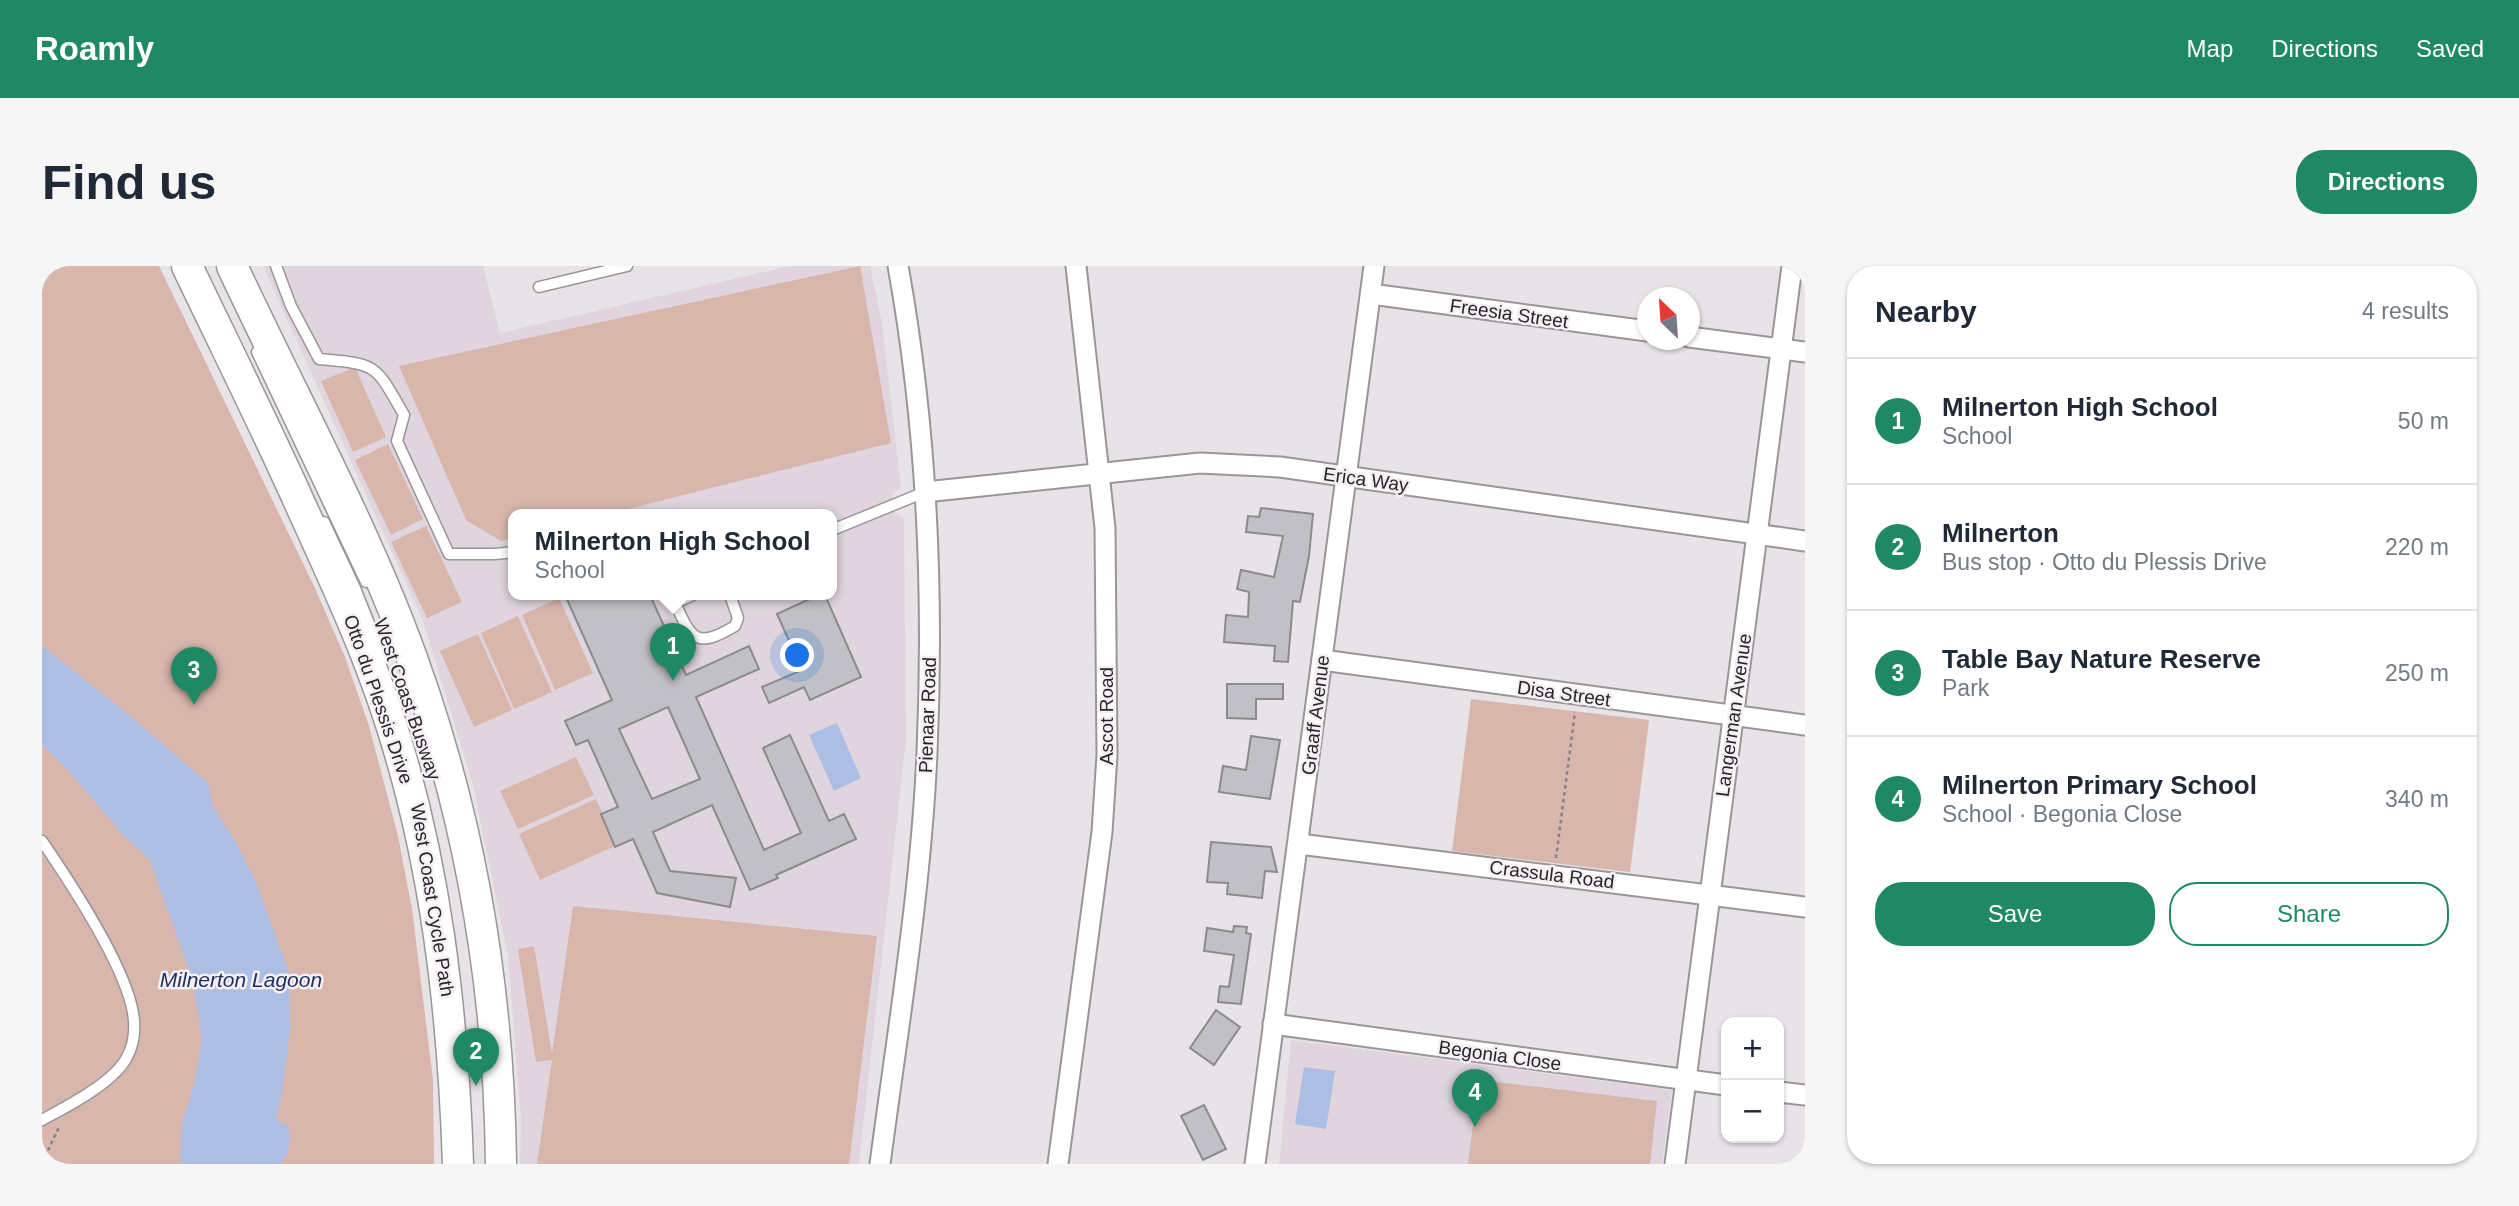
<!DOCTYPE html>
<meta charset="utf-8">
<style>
:root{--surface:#fff;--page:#f6f6f7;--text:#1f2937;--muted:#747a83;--line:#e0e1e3;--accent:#1f8965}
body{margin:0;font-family:Helvetica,sans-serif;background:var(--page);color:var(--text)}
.controls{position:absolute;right:21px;bottom:21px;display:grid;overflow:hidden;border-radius:14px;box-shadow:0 2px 5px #0004}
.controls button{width:63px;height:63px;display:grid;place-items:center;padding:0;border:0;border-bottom:2px solid var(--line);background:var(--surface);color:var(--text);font:35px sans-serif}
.compass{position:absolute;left:1595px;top:21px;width:63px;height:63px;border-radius:50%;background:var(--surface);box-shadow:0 2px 5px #0004;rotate:335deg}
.you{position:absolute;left:756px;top:390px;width:24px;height:24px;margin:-18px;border:5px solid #fff;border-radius:50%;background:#1a73e8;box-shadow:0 0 0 10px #1a73e833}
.badge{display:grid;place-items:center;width:46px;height:46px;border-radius:50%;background:var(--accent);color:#fff;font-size:23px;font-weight:700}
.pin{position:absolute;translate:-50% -58px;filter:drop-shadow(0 2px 4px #0008)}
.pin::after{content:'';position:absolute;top:37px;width:24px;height:21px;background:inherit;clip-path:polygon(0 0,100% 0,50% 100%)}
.popup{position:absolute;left:466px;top:243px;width:329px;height:91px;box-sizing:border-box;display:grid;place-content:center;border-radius:14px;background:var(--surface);filter:drop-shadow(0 2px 5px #0005);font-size:23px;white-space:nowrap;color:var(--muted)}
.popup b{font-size:26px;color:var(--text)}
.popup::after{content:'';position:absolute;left:50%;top:100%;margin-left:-14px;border:14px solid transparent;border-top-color:var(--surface)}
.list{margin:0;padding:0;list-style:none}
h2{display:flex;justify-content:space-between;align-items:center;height:91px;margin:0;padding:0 28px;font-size:30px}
h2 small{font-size:23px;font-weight:400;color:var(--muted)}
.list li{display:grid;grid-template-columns:46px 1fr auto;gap:21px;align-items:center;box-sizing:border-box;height:126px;padding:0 28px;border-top:2px solid var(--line)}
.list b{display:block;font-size:26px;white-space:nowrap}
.list p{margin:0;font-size:23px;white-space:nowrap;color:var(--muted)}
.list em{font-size:23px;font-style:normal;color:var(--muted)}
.actions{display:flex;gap:14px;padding:21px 28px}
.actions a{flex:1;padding:16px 0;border:2px solid var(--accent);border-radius:28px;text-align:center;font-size:24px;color:var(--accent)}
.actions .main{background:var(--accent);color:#fff}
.map{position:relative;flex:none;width:1763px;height:898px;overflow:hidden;border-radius:28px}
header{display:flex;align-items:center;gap:42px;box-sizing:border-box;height:98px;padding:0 35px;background:var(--accent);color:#fff}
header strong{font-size:33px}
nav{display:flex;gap:38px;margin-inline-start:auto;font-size:24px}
.intro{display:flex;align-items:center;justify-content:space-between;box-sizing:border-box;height:168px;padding:0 42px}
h1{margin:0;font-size:49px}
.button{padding:18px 32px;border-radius:28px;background:var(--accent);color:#fff;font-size:24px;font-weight:700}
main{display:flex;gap:42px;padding:0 42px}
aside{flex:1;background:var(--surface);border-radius:28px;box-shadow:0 2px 5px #0004}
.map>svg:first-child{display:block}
</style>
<header>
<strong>Roamly</strong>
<nav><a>Map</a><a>Directions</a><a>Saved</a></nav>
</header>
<div class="intro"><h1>Find us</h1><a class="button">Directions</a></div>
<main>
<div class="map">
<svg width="1763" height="898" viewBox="0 0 1763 898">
<rect width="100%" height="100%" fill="#e8e3e7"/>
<!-- built -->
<g fill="#e0d5de" fill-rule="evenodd">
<path d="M 221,0 L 441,0 L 458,67 L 748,0 L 828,0 L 840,57 L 859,221 L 850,229 L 850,238 L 854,248 L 862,253 L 864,474 L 817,898 L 478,898 L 479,854 L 466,690 L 431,519 L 381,355 ZM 472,249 L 790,249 L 790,329 L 472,329 Z"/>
<path d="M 1249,774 L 1630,824 L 1620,898 L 1237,898 Z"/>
</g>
<!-- green -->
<g fill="#d8b6ac">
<path d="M 0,0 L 117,0 L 272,320 L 303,391 L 327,460 L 356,570 L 370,643 L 391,814 L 392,898 L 0,898 Z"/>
<path d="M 818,0 L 849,177 L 562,249 L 472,249 L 472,271 L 459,275 L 424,254 L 357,100 Z"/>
<path d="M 313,101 L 344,171 L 311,186 L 279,115 Z"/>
<path d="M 346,178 L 381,253 L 349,269 L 313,194 Z"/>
<path d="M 384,260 L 420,336 L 385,352 L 349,276 Z"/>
<path d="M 517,332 L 551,407 L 513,424 L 480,349 Z"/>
<path d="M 476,350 L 510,426 L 472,443 L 439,367 Z"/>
<path d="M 436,368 L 470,444 L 432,461 L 398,385 Z"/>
<path d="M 1429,433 L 1607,454 L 1588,606 L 1410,585 Z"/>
<path d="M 534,491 L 552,529 L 476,563 L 458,525 Z"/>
<path d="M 554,533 L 575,579 L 498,614 L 477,568 Z"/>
<path d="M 531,640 L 835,670 L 807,898 L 495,898 L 510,794 L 494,796 L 476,683 L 492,680 L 510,788 Z"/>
<path d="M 1437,814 L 1615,835 L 1608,898 L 1426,898 Z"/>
</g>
<!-- water -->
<g fill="#acbee4">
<path d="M 0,380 L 80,443 L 166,517 L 171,541 L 192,573 L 214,616 L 247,706 L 248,764 L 240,828 L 234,853 L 247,861 C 248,875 249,887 238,898 L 138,898 L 140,857 L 153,815 L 160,771 L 150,713 L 108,594 L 83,571 L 23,501 L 0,479 Z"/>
<path d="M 795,457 L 819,512 L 792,525 L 767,469 Z"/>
<path d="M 1262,801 L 1293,805 L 1284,863 L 1253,858 Z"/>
</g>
<!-- building -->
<g fill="#c1c0c6" stroke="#8b8a8f" stroke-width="2" fill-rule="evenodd">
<path d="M 1219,242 L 1271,248 L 1267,290 L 1258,336 L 1251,335 L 1246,396 L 1232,395 L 1233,380 L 1182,376 L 1184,349 L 1206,351 L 1207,326 L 1195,323 L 1199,304 L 1232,311 L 1241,270 L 1204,266 L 1206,250 L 1217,251 Z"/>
<path d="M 523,329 L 608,329 L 644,409 L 707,380 L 717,403 L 654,431 L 722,584 L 759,567 L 721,482 L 748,469 L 787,555 L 802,548 L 814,573 L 734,609 L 736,612 L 708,624 L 670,539 L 611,566 L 628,605 L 694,612 L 688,641 L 615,627 L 591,573 L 573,581 L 559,548 L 576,541 L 546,474 L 534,479 L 523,455 L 570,434 ZM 626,441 L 658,513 L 610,533 L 577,463 Z"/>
<path d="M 776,329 L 783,329 L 819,411 L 768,434 L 762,421 L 727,437 L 720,421 L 760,404 L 735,348 Z"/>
<path d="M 1185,418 L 1241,418 L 1241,433 L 1214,433 L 1214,453 L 1185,452 Z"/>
<path d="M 1209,470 L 1238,474 L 1228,533 L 1177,526 L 1181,500 L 1204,504 Z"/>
<path d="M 1169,576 L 1229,581 L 1235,606 L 1223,605 L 1220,632 L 1185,628 L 1186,617 L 1165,616 Z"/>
<path d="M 1192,660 L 1205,661 L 1204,667 L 1209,668 L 1199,738 L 1176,736 L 1178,720 L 1187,721 L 1192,689 L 1162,685 L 1165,662 L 1191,666 Z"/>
<path d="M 1174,744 L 1198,761 L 1172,799 L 1148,782 Z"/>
<path d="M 1162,839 L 1184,883 L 1161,894 L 1139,850 Z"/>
</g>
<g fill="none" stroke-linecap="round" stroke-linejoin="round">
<!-- lane casing -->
<g stroke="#9a9599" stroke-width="13">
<g id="lane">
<path d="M 234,0 L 249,40 L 277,93 C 336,98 333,98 362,149 L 355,175 L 407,288 L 453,288 L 472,286"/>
<path d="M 497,21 L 585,0"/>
<path d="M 215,86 L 324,316"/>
<path d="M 282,256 L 313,322 L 341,393"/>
<path d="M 790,264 L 883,226"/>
<path d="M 651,329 L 633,337 C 650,374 654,383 693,360 L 696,352 L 688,329"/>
<path d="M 0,575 C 28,616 89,707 92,755 C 93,768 91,780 85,791 C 73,816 24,841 0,854"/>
</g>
</g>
<!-- street casing -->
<g stroke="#9a9599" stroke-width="23">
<g id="street">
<path d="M 1329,28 L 1605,65"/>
<path d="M 1647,71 L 1763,86"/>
<path d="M 883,226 L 1158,197 L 1238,201 L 1763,275"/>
<path d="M 1280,394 L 1763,459"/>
<path d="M 1257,578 L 1763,641"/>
<path d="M 1231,758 L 1684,819"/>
<path d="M 1737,826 L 1763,829"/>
<path d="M 838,898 C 856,762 879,624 885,487 C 892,324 885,160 856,0"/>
<path d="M 1016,898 L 1060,566 L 1065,489 L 1063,262 L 1034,0"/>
<path d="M 1213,898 L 1332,0"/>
<path d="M 1633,898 L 1750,0"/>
</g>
</g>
<!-- primary casing -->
<g stroke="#9a9599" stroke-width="33">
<g id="primary">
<path d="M 145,0 C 180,73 216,146 250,220 C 284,296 320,370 346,449 C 394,594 411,746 416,898"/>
<path d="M 190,0 C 245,118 308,234 356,355 C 424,528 457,712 459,898"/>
</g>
</g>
<!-- path -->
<g stroke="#848184" stroke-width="2.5" stroke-dasharray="3.5 3.5" stroke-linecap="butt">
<path d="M 1514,592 L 1533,446"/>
<path d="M 0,897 L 18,859"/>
</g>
<!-- lane -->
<use href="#lane" stroke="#fff" stroke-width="10"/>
<!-- street -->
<use href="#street" stroke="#fff" stroke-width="19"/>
<!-- primary -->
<use href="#primary" stroke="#fff" stroke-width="30"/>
</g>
<g text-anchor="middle" stroke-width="5" stroke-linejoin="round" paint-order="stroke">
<!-- street labels -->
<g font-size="19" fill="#282628" stroke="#f6f0f5">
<text transform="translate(1467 47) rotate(8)" y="7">Freesia Street</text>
<text transform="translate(1324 213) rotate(8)" y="7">Erica Way</text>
<text transform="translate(1522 427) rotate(8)" y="7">Disa Street</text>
<text transform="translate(337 433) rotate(71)" y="7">Otto du Plessis Drive</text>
<text transform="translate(366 433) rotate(71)" y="7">West Coast Busway</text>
<text transform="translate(885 449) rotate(-88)" y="7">Pienaar Road</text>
<text transform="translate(1273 449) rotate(-83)" y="7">Graaff Avenue</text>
<text transform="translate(1691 449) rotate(-82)" y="7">Langerman Avenue</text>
<text transform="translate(1064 450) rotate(-90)" y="7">Ascot Road</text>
<text transform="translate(1510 608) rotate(7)" y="7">Crassula Road</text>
<text transform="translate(391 634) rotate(81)" y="7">West Coast Cycle Path</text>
<text transform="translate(1458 789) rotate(8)" y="7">Begonia Close</text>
</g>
<!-- water labels -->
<g font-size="21" font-style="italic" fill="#1e3160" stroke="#f6f0f5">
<text x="199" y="721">Milnerton Lagoon</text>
</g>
</g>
</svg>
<div class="controls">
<button>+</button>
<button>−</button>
</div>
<svg class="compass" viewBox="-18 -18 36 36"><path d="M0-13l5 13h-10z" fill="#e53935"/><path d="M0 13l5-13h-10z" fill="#747a83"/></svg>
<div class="you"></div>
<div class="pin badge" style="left:631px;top:415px">1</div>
<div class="popup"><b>Milnerton High School</b>School</div>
<div class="pin badge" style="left:434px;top:820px">2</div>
<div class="pin badge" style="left:152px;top:439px">3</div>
<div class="pin badge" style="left:1433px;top:861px">4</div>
</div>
<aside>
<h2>Nearby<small>4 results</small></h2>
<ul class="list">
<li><span class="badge">1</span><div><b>Milnerton High School</b><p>School</p></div><em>50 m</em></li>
<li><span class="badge">2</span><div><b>Milnerton</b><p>Bus stop · Otto du Plessis Drive</p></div><em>220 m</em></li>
<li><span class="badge">3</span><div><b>Table Bay Nature Reserve</b><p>Park</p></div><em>250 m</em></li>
<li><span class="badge">4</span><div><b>Milnerton Primary School</b><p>School · Begonia Close</p></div><em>340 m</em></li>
</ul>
<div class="actions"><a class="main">Save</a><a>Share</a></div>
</aside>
</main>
